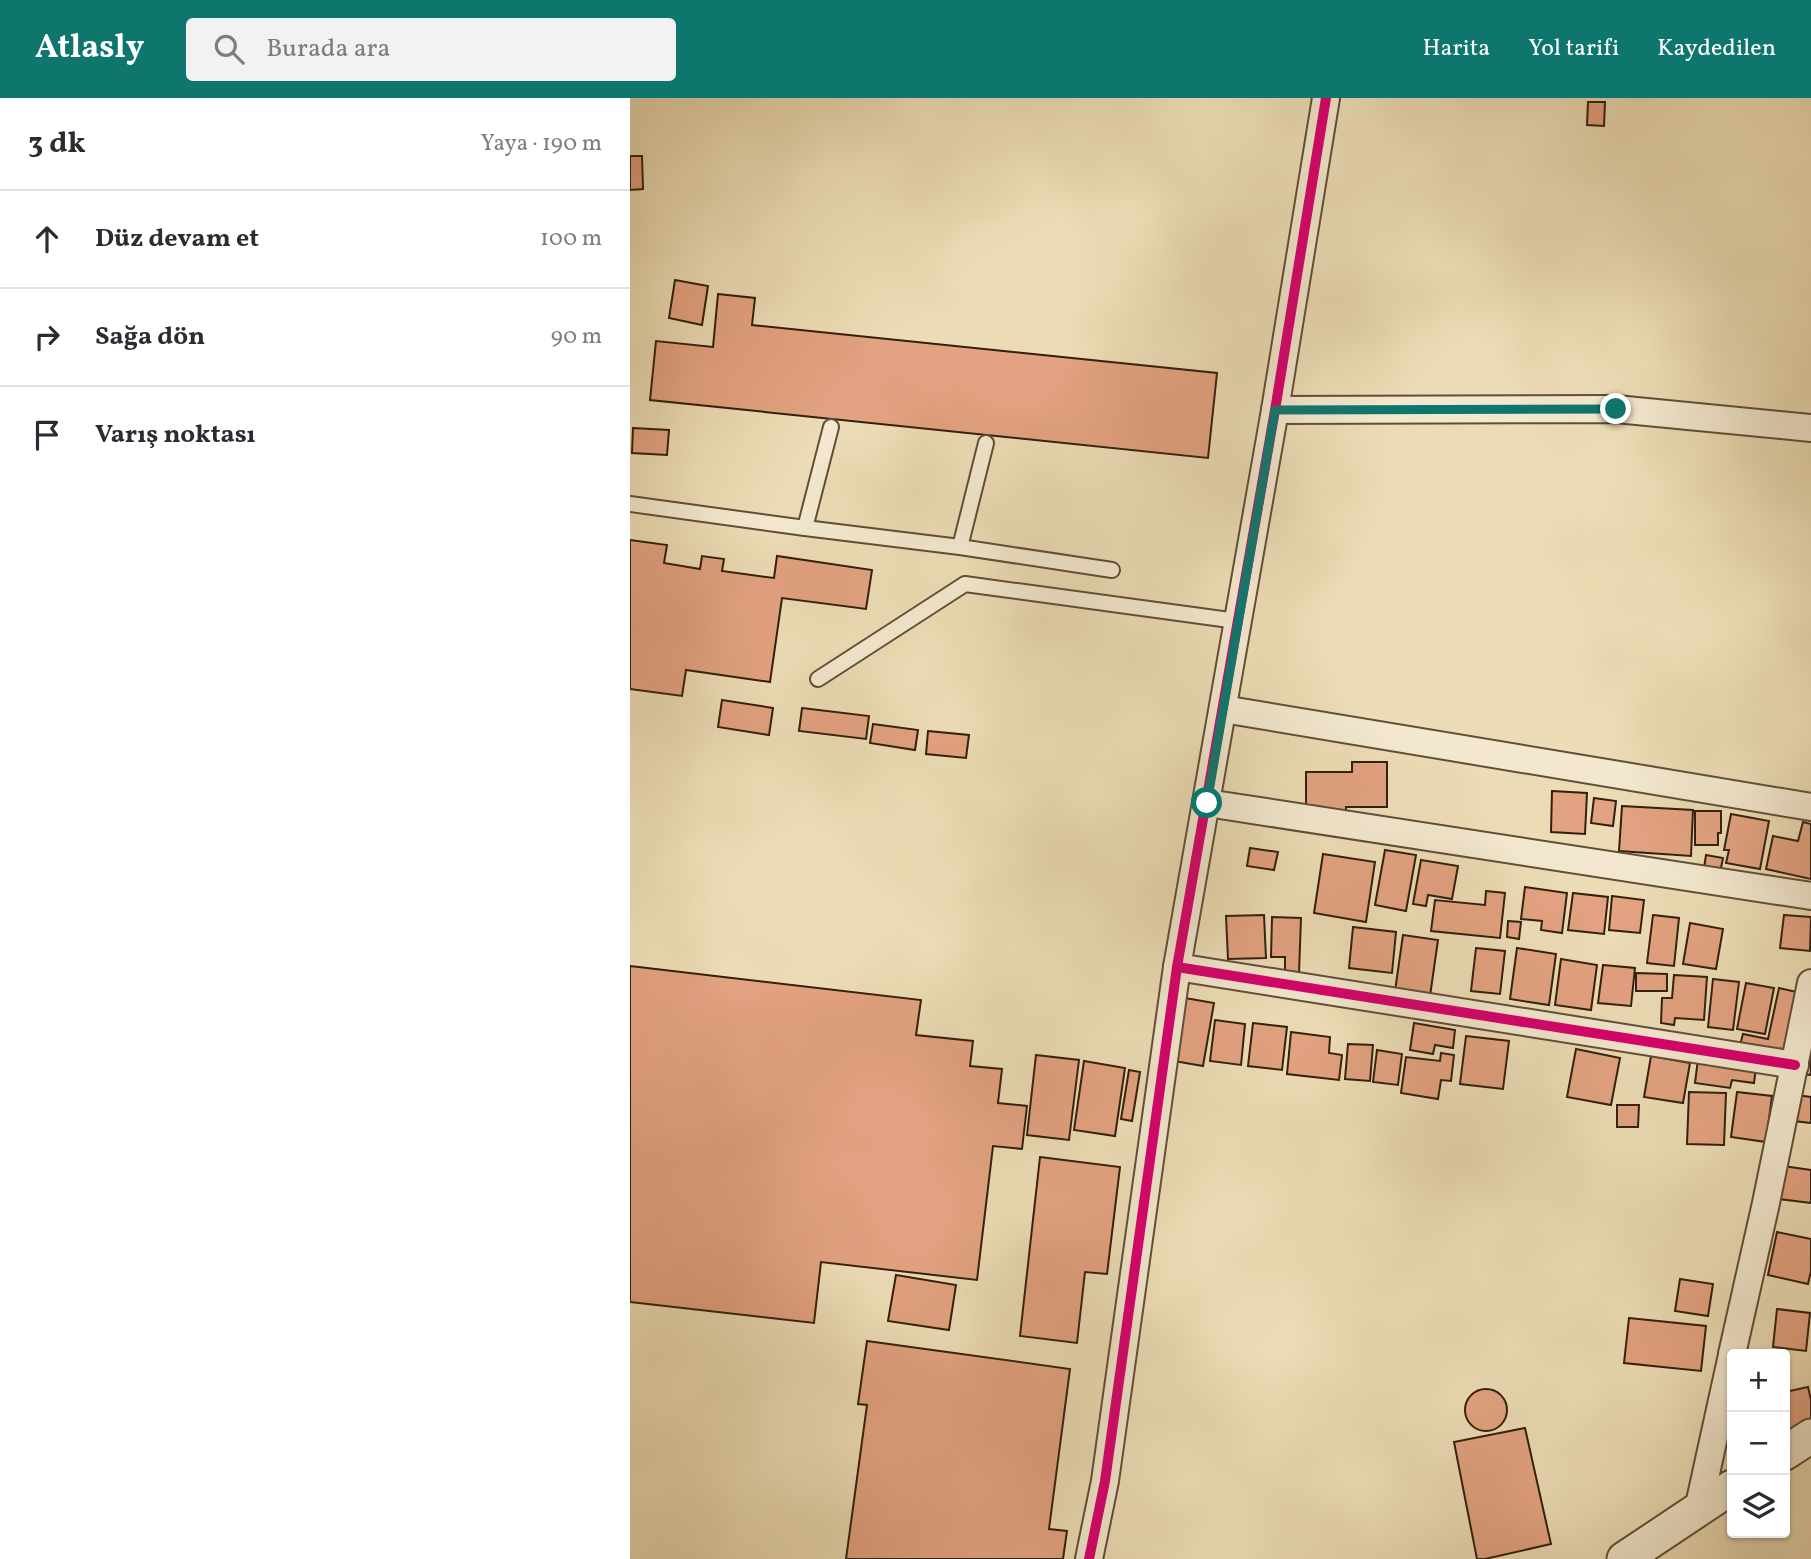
<!DOCTYPE html>
<html lang="tr">
<meta charset="utf-8">
<style>
:root{--surface:#fff;--page:#f2f2f3;--text:#2b2b33;--muted:#7c7c81;--line:#e1e1e2;--accent:#0f766e}
body{margin:0;font-family:Vollkorn,serif;background:var(--page);color:var(--text)}
.controls{position:absolute;right:21px;bottom:21px;display:grid;overflow:hidden;border-radius:7px;box-shadow:0 2px 5px #0004}
.controls button{width:63px;height:63px;display:grid;place-items:center;padding:0;border:0;border-bottom:2px solid var(--line);background:var(--surface);color:var(--text);font:35px sans-serif}
.stop{position:absolute;width:21px;height:21px;margin:-16px;border:5px solid #0f766e;border-radius:50%;background:#fff}
.stop.end{background:#0f766e;border-color:#fff;box-shadow:0 2px 7px #0008}
.list{margin:0;padding:0;list-style:none}
h2{display:flex;justify-content:space-between;align-items:center;height:91px;margin:0;padding:0 28px;font-size:30px}
h2 small{font-size:23px;font-weight:400;color:var(--muted)}
.list li{display:grid;grid-template-columns:46px 1fr auto;gap:21px;align-items:center;box-sizing:border-box;height:98px;padding:0 28px;border-top:2px solid var(--line)}
.list b{display:block;font-size:26px;white-space:nowrap}
.list em{font-size:23px;font-style:normal;color:var(--muted)}
.icon{flex:none;width:38px;height:38px;fill:none;stroke:currentColor;stroke-width:2;stroke-linecap:round;stroke-linejoin:round}
.map{position:relative;flex:none;width:1181px;height:1461px;overflow:hidden}
header{display:flex;align-items:center;gap:42px;box-sizing:border-box;height:98px;padding:0 35px;background:var(--accent);color:#fff}
header strong{font-size:33px}
nav{display:flex;gap:38px;margin-inline-start:auto;font-size:24px}
.search{width:490px;height:63px;background:var(--page);display:flex;align-items:center;gap:18px;box-sizing:border-box;padding:0 24px;border-radius:7px;color:var(--muted);font-size:26px}
main{display:flex}
aside{flex:1;background:var(--surface)}
.map>svg:first-child{display:block}
</style>
<header>
<strong>Atlasly</strong>
<div class="search"><svg class="icon" aria-label="search" viewBox="0 0 24 24"><circle cx="10" cy="10" r="6"/><path d="M15 15l6 6"/></svg>Burada ara</div>
<nav><a>Harita</a><a>Yol tarifi</a><a>Kaydedilen</a></nav>
</header>
<main>
<aside>
<h2>3 dk<small>Yaya · 190 m</small></h2>
<ul class="list">
<li><svg class="icon" aria-label="ahead" viewBox="0 0 24 24"><path d="M12 20V5M6 11l6-6 6 6"/></svg><div><b>Düz devam et</b></div><em>100 m</em></li>
<li><svg class="icon" aria-label="right" viewBox="0 0 24 24"><path d="M7 20v-9h11M14 6l5 5-5 5"/></svg><div><b>Sağa dön</b></div><em>90 m</em></li>
<li><svg class="icon" aria-label="arrive" viewBox="0 0 24 24"><path d="M6 21V4h12l-3 4 3 4H6"/></svg><div><b>Varış noktası</b></div></li>
</ul>
</aside>
<div class="map">
<svg width="1181" height="1461" viewBox="0 0 1181 1461">
<rect width="100%" height="100%" fill="#ecdcb5"/>
<filter id="stains"><feTurbulence type="fractalNoise" baseFrequency=".00286" numOctaves="4"/><feColorMatrix values="0 0 0 0 .2 0 0 0 0 .09 0 0 0 0 .02 0 0 0 .5 -.17"/></filter>
<radialGradient id="worn" r=".72"><stop offset=".6" stop-color="#630" stop-opacity="0"/><stop offset="1" stop-color="#630" stop-opacity=".3"/></radialGradient>
<!-- building -->
<g fill="#e3a281" stroke="#321f0d" stroke-width="2">
<path d="M 958,4 L 975,4 L 974,28 L 957,27 Z"/>
<path d="M 0,58 L 12,58 L 13,91 L 0,92 Z"/>
<path d="M 45,182 L 78,188 L 72,227 L 39,220 Z"/>
<path d="M 88,196 L 125,200 L 122,227 L 587,275 L 578,360 L 20,302 L 26,243 L 83,249 Z"/>
<path d="M 3,330 L 39,332 L 37,357 L 2,355 Z"/>
<path d="M 0,442 L 37,447 L 34,465 L 70,471 L 72,458 L 94,461 L 92,473 L 144,480 L 147,458 L 242,472 L 236,511 L 152,500 L 140,584 L 56,572 L 52,598 L 0,591 Z"/>
<path d="M 92,602 L 143,610 L 139,637 L 88,629 Z"/>
<path d="M 172,610 L 239,618 L 236,641 L 169,633 Z"/>
<path d="M 243,626 L 288,632 L 285,652 L 240,645 Z"/>
<path d="M 298,633 L 339,637 L 336,660 L 296,656 Z"/>
<path d="M 722,664 L 757,664 L 757,709 L 716,709 L 716,716 L 676,716 L 676,674 L 722,674 Z"/>
<path d="M 922,693 L 957,695 L 955,736 L 921,734 Z"/>
<path d="M 964,700 L 986,703 L 983,728 L 961,725 Z"/>
<path d="M 992,708 L 1063,712 L 1061,758 L 989,753 Z"/>
<path d="M 1065,713 L 1091,713 L 1091,735 L 1088,735 L 1088,747 L 1065,747 Z"/>
<path d="M 1101,716 L 1139,723 L 1130,771 L 1096,765 L 1099,752 L 1094,752 Z"/>
<path d="M 1173,724 L 1181,726 L 1181,781 L 1136,771 L 1143,738 L 1168,743 Z"/>
<path d="M 620,750 L 648,754 L 644,772 L 617,768 Z"/>
<path d="M 755,752 L 786,757 L 776,813 L 745,807 Z"/>
<path d="M 693,756 L 745,764 L 736,824 L 684,815 Z"/>
<path d="M 1076,757 L 1093,760 L 1089,780 L 1073,777 Z"/>
<path d="M 791,762 L 828,768 L 822,801 L 798,797 L 796,808 L 783,806 Z"/>
<path d="M 895,789 L 937,795 L 932,835 L 911,832 L 912,823 L 891,821 Z"/>
<path d="M 856,793 L 875,795 L 870,840 L 801,833 L 805,802 L 855,807 Z"/>
<path d="M 943,795 L 978,799 L 974,836 L 938,832 Z"/>
<path d="M 982,798 L 1014,802 L 1010,835 L 979,832 Z"/>
<path d="M 634,817 L 636,860 L 598,861 L 596,818 Z"/>
<path d="M 1023,817 L 1049,820 L 1044,868 L 1017,865 Z"/>
<path d="M 1154,817 L 1181,819 L 1180,853 L 1150,850 Z"/>
<path d="M 642,819 L 671,820 L 669,875 L 655,875 L 655,859 L 641,859 Z"/>
<path d="M 878,823 L 891,824 L 889,841 L 877,839 Z"/>
<path d="M 1060,825 L 1093,831 L 1086,871 L 1053,866 Z"/>
<path d="M 723,829 L 766,834 L 762,875 L 719,870 Z"/>
<path d="M 773,837 L 808,842 L 800,898 L 765,893 Z"/>
<path d="M 846,850 L 875,853 L 870,896 L 841,893 Z"/>
<path d="M 887,850 L 926,856 L 919,907 L 880,901 Z"/>
<path d="M 931,861 L 967,867 L 961,912 L 925,907 Z"/>
<path d="M 973,867 L 1005,870 L 1001,908 L 968,905 Z"/>
<path d="M 0,868 L 291,902 L 286,937 L 343,943 L 340,968 L 372,971 L 368,1005 L 397,1008 L 392,1051 L 363,1048 L 347,1182 L 191,1164 L 184,1225 L 0,1204 Z"/>
<path d="M 1006,875 L 1037,876 L 1037,893 L 1006,893 Z"/>
<path d="M 1044,877 L 1077,879 L 1074,922 L 1045,920 L 1044,927 L 1031,925 L 1032,900 L 1042,900 Z"/>
<path d="M 1083,881 L 1109,884 L 1103,932 L 1078,929 Z"/>
<path d="M 1116,885 L 1144,890 L 1135,936 L 1107,931 Z"/>
<path d="M 1149,890 L 1171,895 L 1158,957 L 1110,947 L 1113,936 L 1138,941 Z"/>
<path d="M 555,900 L 584,905 L 573,968 L 544,963 Z"/>
<path d="M 585,922 L 615,926 L 611,967 L 580,963 Z"/>
<path d="M 623,925 L 657,929 L 652,972 L 618,968 Z"/>
<path d="M 784,925 L 825,932 L 823,950 L 805,947 L 803,956 L 780,952 Z"/>
<path d="M 661,934 L 700,939 L 699,955 L 712,957 L 709,982 L 657,976 Z"/>
<path d="M 1181,937 L 1181,977 L 1171,976 Z"/>
<path d="M 836,938 L 879,943 L 873,991 L 830,986 Z"/>
<path d="M 718,946 L 743,947 L 740,983 L 715,981 Z"/>
<path d="M 946,951 L 990,960 L 981,1007 L 937,999 Z"/>
<path d="M 747,952 L 772,956 L 768,987 L 743,984 Z"/>
<path d="M 811,955 L 824,957 L 821,983 L 811,982 L 808,1001 L 771,995 L 776,959 L 810,963 Z"/>
<path d="M 406,957 L 449,962 L 439,1042 L 397,1037 Z"/>
<path d="M 1021,958 L 1060,965 L 1053,1005 L 1014,999 Z"/>
<path d="M 1068,961 L 1126,969 L 1124,985 L 1102,982 L 1100,990 L 1065,985 Z"/>
<path d="M 454,963 L 495,970 L 485,1038 L 444,1032 Z"/>
<path d="M 499,972 L 510,974 L 502,1023 L 491,1021 Z"/>
<path d="M 1059,994 L 1096,995 L 1094,1047 L 1057,1046 Z"/>
<path d="M 1107,994 L 1142,998 L 1136,1044 L 1101,1039 Z"/>
<path d="M 1167,997 L 1181,999 L 1181,1025 L 1164,1023 Z"/>
<path d="M 987,1007 L 1009,1007 L 1008,1029 L 987,1029 Z"/>
<path d="M 410,1059 L 490,1069 L 477,1176 L 455,1174 L 447,1245 L 390,1238 Z"/>
<path d="M 1153,1068 L 1181,1072 L 1181,1105 L 1149,1101 Z"/>
<path d="M 1147,1134 L 1181,1141 L 1181,1173 L 1178,1186 L 1138,1177 Z"/>
<path d="M 266,1177 L 326,1187 L 319,1232 L 258,1223 Z"/>
<path d="M 1050,1181 L 1083,1186 L 1078,1218 L 1045,1213 Z"/>
<path d="M 1147,1211 L 1180,1215 L 1176,1253 L 1143,1249 Z"/>
<path d="M 999,1220 L 1076,1228 L 1071,1273 L 994,1265 Z"/>
<path d="M 237,1243 L 440,1271 L 419,1431 L 437,1433 L 433,1461 L 216,1461 L 237,1307 L 228,1306 Z"/>
<path d="M 1178,1289 L 1181,1302 L 1181,1329 L 1155,1335 L 1155,1294 Z"/>
<circle cx="856" cy="1312" r="21"/>
<path d="M 895,1330 L 921,1446 L 855,1461 L 847,1461 L 824,1344 Z"/>
</g>
<g fill="none" stroke-linecap="round" stroke-linejoin="round">
<!-- service casing -->
<g stroke="#604e37" stroke-width="18">
<g id="service">
<path d="M 0,406 L 175,430 L 330,449 L 482,472"/>
<path d="M 175,430 L 201,329"/>
<path d="M 330,449 L 356,345"/>
<path d="M 188,581 L 335,486 L 607,523"/>
</g>
</g>
<!-- minor casing -->
<g stroke="#604e37" stroke-width="30">
<g id="minor">
<path d="M 645,312 L 986,311 L 1181,330"/>
<path d="M 593,611 L 1181,709"/>
<path d="M 577,705 L 1181,798"/>
<path d="M 547,869 L 1165,967"/>
<path d="M 1102,1256 L 1136,1105 L 1181,885"/>
<path d="M 1068,1412 L 1102,1257"/>
<path d="M 459,1461 L 475,1383 L 547,869 L 645,312 L 696,0"/>
</g>
</g>
<!-- tertiary casing -->
<g stroke="#604e37" stroke-width="37">
<g id="tertiary">
<path d="M 1155,1355 L 1181,1338"/>
<path d="M 994,1461 L 1102,1389"/>
</g>
</g>
<!-- service -->
<use href="#service" stroke="#f3e8cf" stroke-width="14"/>
<!-- minor -->
<use href="#minor" stroke="#f3e8cf" stroke-width="26"/>
<!-- tertiary -->
<use href="#tertiary" stroke="#f3e8cf" stroke-width="33"/>
<!-- cycleway casing -->
<g stroke="#f3e8cf" stroke-width="15">
<g id="cycleway">
<path d="M 547,869 L 1165,967"/>
<path d="M 459,1461 L 475,1383 L 547,869 L 645,312 L 696,0"/>
</g>
</g>
<!-- cycleway -->
<use href="#cycleway" stroke="#d6006c" stroke-width="10"/>
</g>
<g fill="none" stroke-linecap="round" stroke-linejoin="round">
<!-- route -->
<path stroke="#0f766e" stroke-width="9" d="M 577,705 L 645,312 L 986,311"/>
</g>
<rect width="100%" height="100%" filter="url(#stains)"/>
<rect width="100%" height="100%" fill="url(#worn)"/>
</svg>
<div class="controls">
<button>+</button>
<button>−</button>
<button><svg class="icon" aria-label="layers" viewBox="0 0 24 24"><path d="M12 4l9 5-9 5-9-5zM3 14l9 5 9-5"/></svg></button>
</div>
<div class="stop" style="left:577px;top:705px"></div>
<div class="stop end" style="left:986px;top:311px"></div>
</div>
</main>
